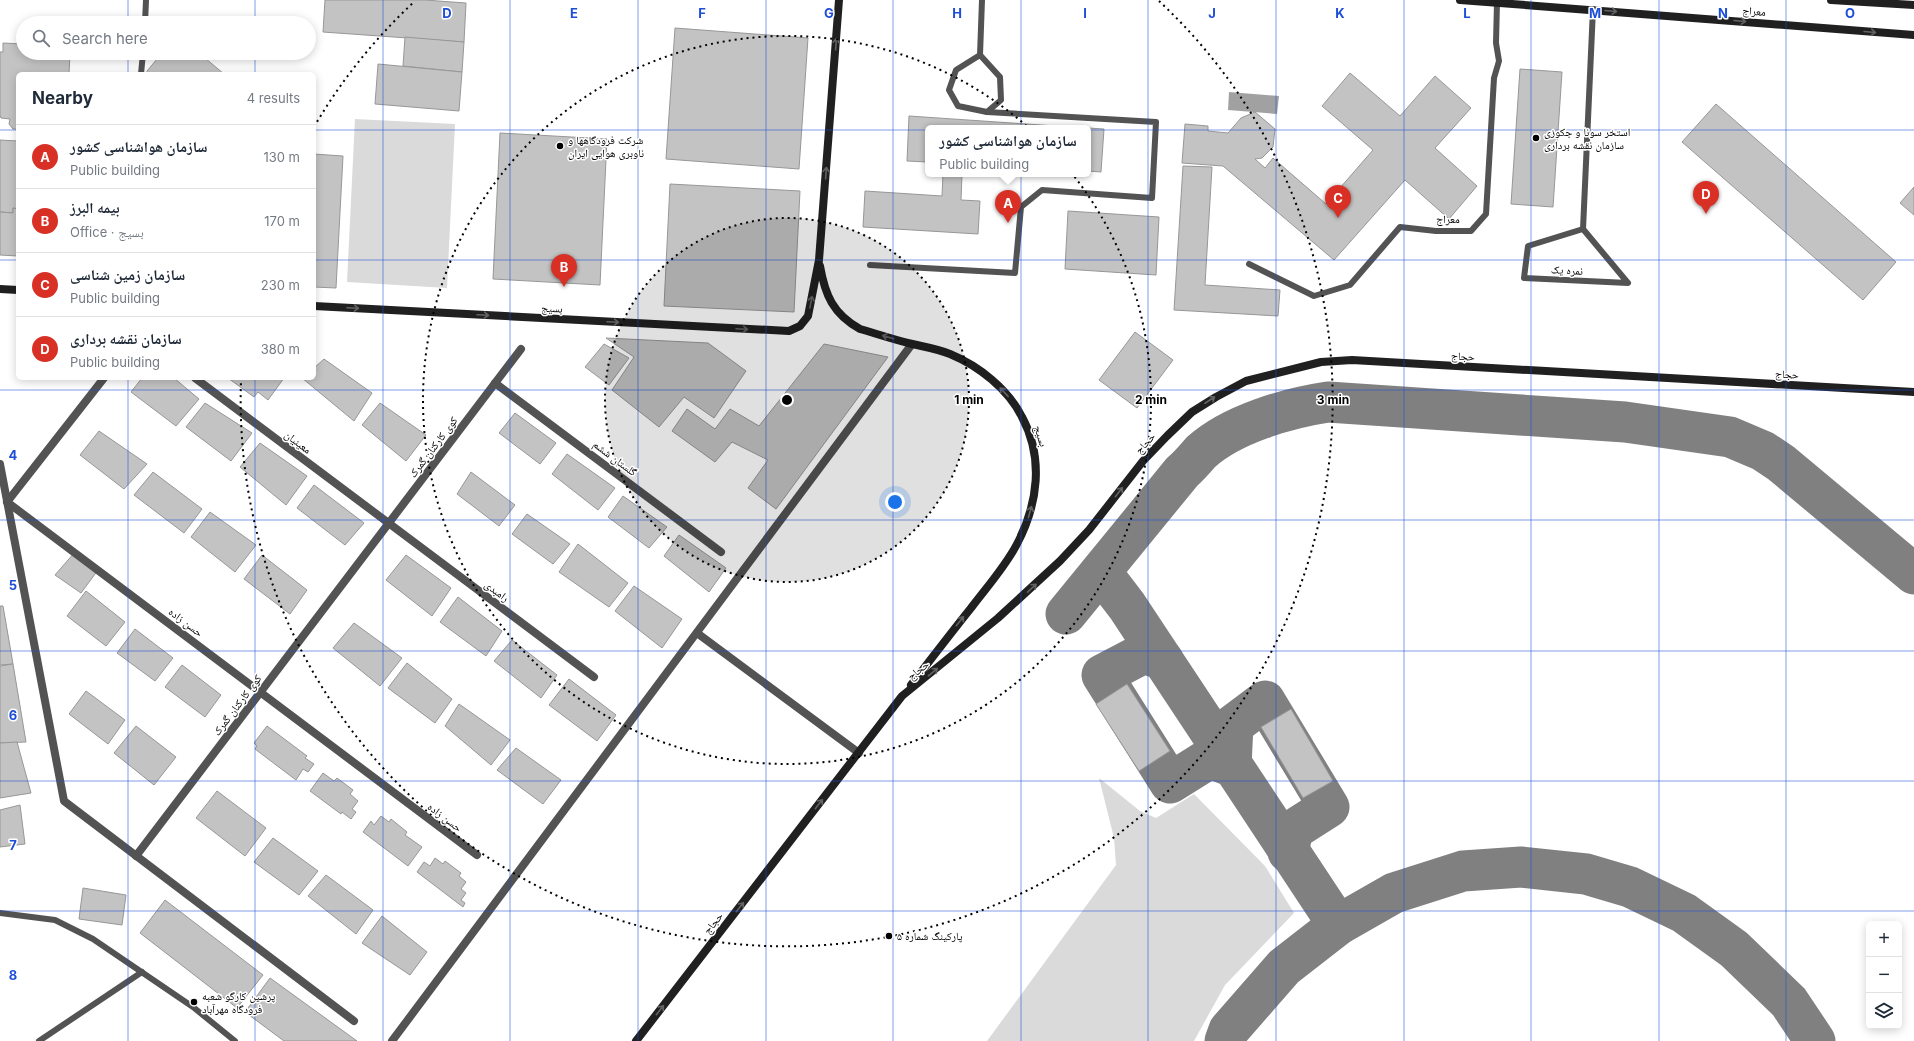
<!DOCTYPE html>
<meta charset="utf-8">
<style>
:root{--surface:#fff;--page:#f2f2f3;--text:#1f2937;--muted:#747a83;--line:#e0e1e3;--accent:#d93025}
body{margin:0;font-family:Inter,"Noto Naskh Arabic",sans-serif;background:var(--page);color:var(--text)}
.controls{position:absolute;right:12px;bottom:12px;display:grid;overflow:hidden;border-radius:6px;box-shadow:0 2px 10px #0003}
.controls button{width:36px;height:36px;display:grid;place-items:center;padding:0;border:0;border-bottom:1px solid var(--line);background:var(--surface);color:var(--text);font:20px sans-serif}
.you{position:absolute;left:895px;top:502px;width:14px;height:14px;margin:-10px;border:3px solid #fff;border-radius:50%;background:#1a73e8;box-shadow:0 0 0 6px #1a73e833}
.badge{display:grid;place-items:center;width:26px;height:26px;border-radius:50%;background:var(--accent);color:#fff;font-size:13px;font-weight:700}
.pin{position:absolute;translate:-50% -33px;filter:drop-shadow(0 1px 2px #0008)}
.pin::after{content:'';position:absolute;top:21px;width:14px;height:12px;background:inherit;clip-path:polygon(0 0,100% 0,50% 100%)}
.popup{position:absolute;left:925px;top:125px;width:166px;height:52px;box-sizing:border-box;display:grid;place-content:center;border-radius:6px;background:var(--surface);filter:drop-shadow(0 1px 3px #0005);font-size:13px;white-space:nowrap;color:var(--muted)}
.popup b{font-size:15px;color:var(--text)}
.popup::after{content:'';position:absolute;left:50%;top:100%;margin-left:-8px;border:8px solid transparent;border-top-color:var(--surface)}
.list{margin:0;padding:0;list-style:none}
h2{display:flex;justify-content:space-between;align-items:center;height:52px;margin:0;padding:0 16px;font-size:17px}
h2 small{font-size:13px;font-weight:400;color:var(--muted)}
.list li{display:grid;grid-template-columns:26px 1fr auto;gap:12px;align-items:center;box-sizing:border-box;height:64px;padding:0 16px;border-top:1px solid var(--line)}
.list b{display:block;font-size:15px;white-space:nowrap}
.list p{margin:0;font-size:13px;white-space:nowrap;color:var(--muted)}
.list em{font-size:13px;font-style:normal;color:var(--muted)}
.icon{flex:none;width:22px;height:22px;fill:none;stroke:currentColor;stroke-width:2;stroke-linecap:round;stroke-linejoin:round}
.map{position:relative;flex:none;width:1914px;height:1041px;overflow:hidden}
.search{position:absolute;background:var(--surface);box-shadow:0 2px 10px #0003;left:16px;top:16px;width:300px;height:44px;display:flex;align-items:center;gap:10px;box-sizing:border-box;padding:0 14px;border-radius:22px;color:var(--muted);font-size:15px}
.panel{position:absolute;background:var(--surface);box-shadow:0 2px 10px #0003;left:16px;top:72px;width:300px;height:308px;border-radius:6px}
.map>svg:first-child{display:block}
</style>
<div class="map">
<svg width="1914" height="1041" viewBox="0 0 1914 1041">
<rect width="100%" height="100%" fill="#fff"/>
<!-- green -->
<g fill="#dadada">
<path d="M 355,119 L 455,124 L 447,288 L 347,282 Z"/>
<path d="M 1099,778 L 1140,811 L 1156,818 L 1194,794 L 1265,866 L 1294,913 L 1225,985 L 1194,1041 L 987,1041 L 1116,865 L 1114,838 Z"/>
</g>
<!-- water -->
<path fill="#a1a1a1" d="M 1229,92 L 1279,96 L 1277,114 L 1228,110 Z"/>
<g fill="none" stroke-linecap="round" stroke-linejoin="round">
<!-- taxiway -->
<g stroke="#808080" stroke-width="41">
<path d="M 1101,572 L 1127,606 L 1338,925"/>
<path d="M 1066,614 L 1182,472 C 1189,466 1195,459 1201,452 C 1232,424 1288,408 1328,402 L 1625,422 L 1730,437 L 1763,451 L 1781,463 L 1914,574"/>
<path d="M 1163,660 L 1144,653 L 1102,675 L 1170,783 L 1210,758 L 1231,766 L 1233,725 L 1265,701 L 1329,807 L 1293,830 L 1288,852"/>
<path d="M 1225,1041 L 1229,1030 L 1284,967 L 1338,925 L 1394,893 L 1463,871 L 1521,867 L 1586,874 L 1630,887 L 1684,913 L 1734,949 L 1789,1002 L 1815,1041"/>
</g>
</g>
<!-- building -->
<g fill="#c3c3c3" stroke="#979797">
<path d="M 325,0 L 425,0 L 466,3 L 464,42 L 323,32 Z"/>
<path d="M 675,28 L 808,38 L 799,169 L 666,159 Z"/>
<path d="M 405,37 L 464,42 L 462,72 L 403,66 Z"/>
<path d="M 3,43 L 23,44 L 23,53 L 70,53 L 69,74 L 18,74 L 18,129 L 13,129 L 9,124 L 10,119 L 1,118 L 0,115 L 0,52 L 3,52 Z"/>
<path d="M 162,53 L 199,53 L 224,74 L 147,74 L 147,71 Z"/>
<path d="M 378,64 L 462,72 L 459,111 L 375,104 Z"/>
<path d="M 1520,69 L 1562,72 L 1553,207 L 1511,204 Z"/>
<path d="M 1350,73 L 1400,116 L 1435,76 L 1471,108 L 1435,148 L 1477,186 L 1449,219 L 1405,180 L 1334,260 L 1223,166 L 1182,163 L 1185,124 L 1208,126 L 1208,131 L 1228,133 L 1241,118 L 1255,112 L 1275,129 L 1273,147 L 1262,158 L 1255,159 L 1265,168 L 1273,158 L 1326,204 L 1373,150 L 1322,106 Z"/>
<path d="M 1716,104 L 1896,262 L 1863,300 L 1682,142 Z"/>
<path d="M 909,116 L 1085,128 L 928,128 L 928,162 L 907,161 Z"/>
<path d="M 1088,128 L 1104,129 L 1101,172 L 1088,171 Z"/>
<path d="M 500,133 L 607,139 L 600,285 L 493,279 Z"/>
<path d="M 0,140 L 18,141 L 18,209 L 13,208 L 13,213 L 0,212 Z"/>
<path d="M 314,154 L 343,156 L 336,288 L 314,287 Z"/>
<path d="M 1183,166 L 1212,167 L 1205,285 L 1280,290 L 1278,316 L 1174,310 Z"/>
<path d="M 943,174 L 962,174 L 961,200 L 980,201 L 978,234 L 863,227 L 865,191 L 942,196 Z"/>
<path d="M 670,184 L 800,191 L 794,312 L 664,306 Z"/>
<path d="M 1914,187 L 1914,215 L 1900,203 Z"/>
<path d="M 13,208 L 18,209 L 18,256 L 0,255 L 0,212 L 13,213 Z"/>
<path d="M 1068,211 L 1159,217 L 1156,275 L 1065,269 Z"/>
<path d="M 1135,332 L 1173,360 L 1137,408 L 1099,380 Z"/>
<path d="M 606,338 L 708,343 L 746,371 L 714,418 L 684,397 L 659,427 L 612,390 L 634,357 Z"/>
<path d="M 604,344 L 629,358 L 609,385 L 585,367 Z"/>
<path d="M 824,344 L 888,357 L 776,509 L 748,488 L 768,460 L 732,442 L 715,462 L 672,431 L 687,409 L 715,429 L 730,409 L 759,426 Z"/>
<path d="M 324,359 L 372,393 L 354,421 L 302,378 L 314,378 L 314,368 Z"/>
<path d="M 142,378 L 174,378 L 199,399 L 176,426 L 131,392 Z"/>
<path d="M 228,378 L 284,378 L 268,400 L 258,392 L 254,397 Z"/>
<path d="M 205,403 L 252,433 L 231,461 L 186,427 Z"/>
<path d="M 380,403 L 426,435 L 406,461 L 362,425 Z"/>
<path d="M 515,413 L 556,443 L 540,464 L 499,433 Z"/>
<path d="M 99,431 L 147,464 L 124,489 L 80,455 Z"/>
<path d="M 260,443 L 307,476 L 286,505 L 240,467 Z"/>
<path d="M 567,454 L 615,488 L 598,510 L 552,474 Z"/>
<path d="M 153,472 L 202,509 L 184,533 L 134,495 Z"/>
<path d="M 471,472 L 515,505 L 499,526 L 457,494 Z"/>
<path d="M 314,485 L 364,523 L 345,545 L 297,508 Z"/>
<path d="M 623,496 L 667,527 L 649,548 L 608,517 Z"/>
<path d="M 210,512 L 256,545 L 235,572 L 191,537 Z"/>
<path d="M 527,514 L 570,544 L 553,564 L 512,534 Z"/>
<path d="M 679,535 L 726,568 L 709,592 L 664,556 Z"/>
<path d="M 578,544 L 628,583 L 609,607 L 559,572 Z"/>
<path d="M 75,552 L 98,570 L 81,593 L 55,575 Z"/>
<path d="M 262,555 L 307,590 L 290,614 L 244,579 Z"/>
<path d="M 406,555 L 451,588 L 432,616 L 386,580 Z"/>
<path d="M 634,586 L 682,619 L 662,648 L 615,611 Z"/>
<path d="M 86,591 L 125,622 L 106,646 L 67,616 Z"/>
<path d="M 458,597 L 502,631 L 486,656 L 440,622 Z"/>
<path d="M 0,606 L 3,606 L 13,664 L 0,665 Z"/>
<path d="M 354,623 L 402,658 L 380,686 L 333,648 Z"/>
<path d="M 135,629 L 173,658 L 155,681 L 117,653 Z"/>
<path d="M 512,640 L 557,675 L 541,698 L 494,661 Z"/>
<path d="M 407,663 L 452,699 L 435,723 L 388,688 Z"/>
<path d="M 13,664 L 26,742 L 0,743 L 0,666 Z"/>
<path d="M 182,665 L 221,695 L 205,717 L 165,687 Z"/>
<path d="M 569,679 L 616,715 L 597,741 L 549,705 Z"/>
<path d="M 1127,684 L 1170,751 L 1139,771 L 1096,704 Z"/>
<path d="M 86,691 L 125,720 L 108,744 L 69,714 Z"/>
<path d="M 459,704 L 510,740 L 491,765 L 445,726 Z"/>
<path d="M 1291,709 L 1333,781 L 1303,798 L 1261,727 Z"/>
<path d="M 136,726 L 176,757 L 154,785 L 114,753 Z"/>
<path d="M 267,726 L 307,756 L 305,758 L 314,764 L 308,772 L 303,769 L 296,780 L 255,749 L 257,746 L 254,743 Z"/>
<path d="M 17,742 L 31,793 L 0,798 L 0,743 Z"/>
<path d="M 516,748 L 561,780 L 543,804 L 497,770 Z"/>
<path d="M 323,773 L 334,781 L 337,778 L 353,790 L 350,794 L 358,801 L 352,809 L 356,812 L 351,819 L 342,812 L 341,814 L 310,791 Z"/>
<path d="M 217,791 L 266,828 L 245,856 L 196,818 Z"/>
<path d="M 20,805 L 25,844 L 0,847 L 0,810 Z"/>
<path d="M 381,816 L 389,822 L 391,819 L 407,832 L 405,835 L 422,847 L 408,866 L 363,832 L 371,821 L 374,825 Z"/>
<path d="M 273,838 L 318,871 L 299,895 L 254,862 Z"/>
<path d="M 435,858 L 443,864 L 445,861 L 461,873 L 459,876 L 466,882 L 461,889 L 466,893 L 461,900 L 465,903 L 463,907 L 417,872 L 424,862 L 430,866 Z"/>
<path d="M 326,875 L 373,910 L 356,934 L 308,896 Z"/>
<path d="M 83,888 L 126,895 L 122,925 L 79,919 Z"/>
<path d="M 165,900 L 263,975 L 237,1008 L 140,933 Z"/>
<path d="M 382,916 L 427,952 L 410,975 L 362,943 Z"/>
<path d="M 270,978 L 357,1041 L 284,1041 L 245,1012 Z"/>
</g>
<g fill="none" stroke-linecap="round" stroke-linejoin="round">
<!-- service -->
<g stroke="#535353" stroke-width="6">
<path d="M 145,23 L 146,0"/>
<path d="M 980,55 L 956,70 L 949,90 L 958,106 L 987,112 L 1001,100 L 1000,77 L 980,55 L 982,0"/>
<path d="M 141,74 L 143,53"/>
<path d="M 1583,229 L 1628,283 L 1524,278 L 1528,246 L 1583,229 L 1593,9"/>
<path d="M 1249,264 L 1314,296 L 1350,285 L 1400,227 L 1436,231 L 1471,231 L 1486,214 L 1494,78 L 1499,61 L 1496,43 L 1497,2"/>
<path d="M 870,265 L 1015,273 L 1021,207 L 1042,190 L 1152,198 L 1156,122 L 987,112"/>
<path d="M 0,913 L 55,920 L 93,939 L 193,1007 L 235,1041"/>
<path d="M 39,1041 L 142,972"/>
</g>
<!-- minor -->
<g stroke="#535353" stroke-width="8">
<path d="M 104,378 L 7,502 L 477,855"/>
<path d="M 195,378 L 594,677"/>
<path d="M 495,383 L 721,552"/>
<path d="M 0,464 L 64,801 L 354,1021"/>
<path d="M 697,633 L 859,753"/>
<path d="M 136,856 L 521,349"/>
<path d="M 392,1041 L 912,344"/>
</g>
<!-- secondary -->
<g stroke="#202020" stroke-width="8">
<path d="M 1460,0 L 1914,35"/>
<path d="M 1831,0 L 1914,5"/>
<path d="M 820,266 C 825,295 833,314 860,329 C 877,334 895,340 912,344 C 925,347 938,349 950,354 C 979,366 1008,389 1022,417 C 1044,458 1038,504 1017,544 C 1005,567 986,588 971,608 C 951,633 931,659 911,685"/>
<path d="M 0,289 L 18,290"/>
<path d="M 314,306 L 789,331 L 800,326 L 808,316 L 819,260 L 839,0"/>
<path d="M 636,1041 L 902,696 L 998,618 L 1060,561 L 1089,530 L 1143,461 L 1167,436 L 1192,412 L 1216,397 L 1246,381 L 1321,362 L 1352,360 L 1914,392"/>
</g>
</g>
<!-- one-way arrows -->
<defs><path id="oneway-shaft" d="M-6 0H5M1.5-3L5.5 0L1.5 3" fill="none" stroke-width="1.6" stroke-linecap="round" stroke-linejoin="round"/></defs>
<g stroke="#636363">
<use href="#oneway-shaft" transform="translate(1611 11) rotate(5)"/>
<use href="#oneway-shaft" transform="translate(1740 21) rotate(5)"/>
<use href="#oneway-shaft" transform="translate(1870 32) rotate(5)"/>
<use href="#oneway-shaft" transform="translate(836 44) rotate(-86)"/>
<use href="#oneway-shaft" transform="translate(826 173) rotate(-86)"/>
<use href="#oneway-shaft" transform="translate(811 302) rotate(-79)"/>
<use href="#oneway-shaft" transform="translate(353 308) rotate(3)"/>
<use href="#oneway-shaft" transform="translate(483 315) rotate(3)"/>
<use href="#oneway-shaft" transform="translate(613 322) rotate(3)"/>
<use href="#oneway-shaft" transform="translate(742 329) rotate(3)"/>
<use href="#oneway-shaft" transform="translate(888 337) rotate(-164)"/>
<use href="#oneway-shaft" transform="translate(1004 392) rotate(-133)"/>
<use href="#oneway-shaft" transform="translate(1210 400) rotate(-33)"/>
<use href="#oneway-shaft" transform="translate(1119 492) rotate(-52)"/>
<use href="#oneway-shaft" transform="translate(1030 512) rotate(-74)"/>
<use href="#oneway-shaft" transform="translate(1032 588) rotate(-43)"/>
<use href="#oneway-shaft" transform="translate(960 621) rotate(-52)"/>
<use href="#oneway-shaft" transform="translate(933 672) rotate(-39)"/>
<use href="#oneway-shaft" transform="translate(819 804) rotate(-52)"/>
<use href="#oneway-shaft" transform="translate(740 907) rotate(-52)"/>
<use href="#oneway-shaft" transform="translate(660 1010) rotate(-52)"/>
</g>
<!-- grid -->
<path fill="none" stroke="#1d4ed8" stroke-width="1" stroke-opacity="0.55" d="M 128,0 L 128,23M 255,0 L 255,23M 383,0 L 383,1041M 510,0 L 510,1041M 638,0 L 638,1041M 766,0 L 766,1041M 893,0 L 893,1041M 1021,0 L 1021,1041M 1148,0 L 1148,1041M 1276,0 L 1276,1041M 1404,0 L 1404,1041M 1531,0 L 1531,1041M 1659,0 L 1659,1041M 1786,0 L 1786,1041M 128,53 L 128,74M 255,53 L 255,74M 0,130 L 18,130M 314,130 L 1914,130M 0,260 L 18,260M 314,260 L 1914,260M 128,378 L 128,1041M 255,378 L 255,1041M 0,390 L 1914,390M 0,520 L 1914,520M 0,651 L 1914,651M 0,781 L 1914,781M 0,911 L 1914,911"/>
<!-- distance rings -->
<circle cx="787" cy="400" r="182" fill="#000" fill-opacity=".12"/>
<g fill="none" stroke="#000" stroke-width="2" stroke-dasharray="2 4">
<circle cx="787" cy="400" r="182"/>
<circle cx="787" cy="400" r="364"/>
<path d="M314 127A546 546 0 0 1 415 1M1159 1A546 546 0 1 1 241 381"/>
</g>
<!-- markers -->
<g fill="#000" stroke="#fff" stroke-width="1.5">
<circle cx="1536" cy="138" r="4"/>
<circle cx="560" cy="146" r="4"/>
<circle cx="889" cy="936" r="4"/>
<circle cx="194" cy="1002" r="4"/>
</g>
<g text-anchor="middle" stroke-width="3" stroke-linejoin="round" paint-order="stroke">
<!-- street labels -->
<g font-size="11" fill="#000" stroke="#fff">
<text transform="translate(1754 11) rotate(5)" y="4">معراج</text>
<text transform="translate(1448 219) rotate(1)" y="4">معراج</text>
<text transform="translate(1567 270) rotate(3)" y="4">نمره یک</text>
<text transform="translate(552 308) rotate(3)" y="4">بسیج</text>
<text transform="translate(1463 356) rotate(3)" y="4">حجاج</text>
<text transform="translate(1787 374) rotate(3)" y="4">حجاج</text>
<text transform="translate(1041 436) rotate(73)" y="4">بسیج</text>
<text transform="translate(298 442) rotate(37)" y="4">معینیان</text>
<text transform="translate(1145 443) rotate(-48)" y="4">حجاج</text>
<text transform="translate(433 447) rotate(-53)" y="4">کوی کارکنان گمرک</text>
<text transform="translate(615 458) rotate(37)" y="4">گلستان ششم</text>
<text transform="translate(497 591) rotate(37)" y="4">رامبدی</text>
<text transform="translate(186 622) rotate(37)" y="4">حسن زاده</text>
<text transform="translate(918 670) rotate(-39)" y="4">حجاج</text>
<text transform="translate(237 705) rotate(-53)" y="4">کوی کارکنان گمرک</text>
<text transform="translate(445 817) rotate(37)" y="4">حسن زاده</text>
<text transform="translate(713 923) rotate(-52)" y="4">حجاج</text>
</g>
<!-- poi labels -->
<g font-size="11" fill="#000" stroke="#fff" text-anchor="start">
<text x="1544" y="136">استخر سونا و جکوزی<tspan x="1544" dy="13">سازمان نقشه برداری</tspan></text>
<text x="568" y="144">شرکت فرودگاهها و<tspan x="568" dy="13">ناوبری هوایی ایران</tspan></text>
<text x="897" y="940">پارکینگ شماره ۵</text>
<text x="202" y="1000">پرشین کارگو شعبه<tspan x="202" dy="13">فرودگاه مهرآباد</tspan></text>
</g>
</g>
<g font-size="13" text-anchor="middle" font-weight="bold" fill="#1d4ed8" stroke="#fff" stroke-width="3" stroke-linejoin="round" paint-order="stroke">
<text x="447" y="18">D</text>
<text x="574" y="18">E</text>
<text x="702" y="18">F</text>
<text x="829" y="18">G</text>
<text x="957" y="18">H</text>
<text x="1085" y="18">I</text>
<text x="1212" y="18">J</text>
<text x="1340" y="18">K</text>
<text x="1467" y="18">L</text>
<text x="1595" y="18">M</text>
<text x="1723" y="18">N</text>
<text x="1850" y="18">O</text>
<text x="13" y="460">4</text>
<text x="13" y="590">5</text>
<text x="13" y="720">6</text>
<text x="13" y="850">7</text>
<text x="13" y="980">8</text>
</g>
<circle cx="787" cy="400" r="6" fill="#000" stroke="#fff" stroke-width="2"/>
<g font-size="12" text-anchor="middle" font-weight="bold" fill="#000" stroke="#fff" stroke-width="3" stroke-linejoin="round" paint-order="stroke">
<text x="969" y="404">1 min</text>
<text x="1151" y="404">2 min</text>
<text x="1333" y="404">3 min</text>
</g>
</svg>
<div class="controls">
<button>+</button>
<button>−</button>
<button><svg class="icon" aria-label="layers" viewBox="0 0 24 24"><path d="M12 4l9 5-9 5-9-5zM3 14l9 5 9-5"/></svg></button>
</div>
<div class="you"></div>
<div class="pin badge" style="left:1008px;top:223px">A</div>
<div class="popup"><b>سازمان هواشناسی کشور</b>Public building</div>
<div class="pin badge" style="left:564px;top:287px">B</div>
<div class="pin badge" style="left:1338px;top:218px">C</div>
<div class="pin badge" style="left:1706px;top:214px">D</div>
<div class="search"><svg class="icon" aria-label="search" viewBox="0 0 24 24"><circle cx="10" cy="10" r="6"/><path d="M15 15l6 6"/></svg>Search here</div>
<section class="panel">
<h2>Nearby<small>4 results</small></h2>
<ul class="list">
<li><span class="badge">A</span><div><b>سازمان هواشناسی کشور</b><p>Public building</p></div><em>130 m</em></li>
<li><span class="badge">B</span><div><b>بیمه البرز</b><p>Office · بسیج</p></div><em>170 m</em></li>
<li><span class="badge">C</span><div><b>سازمان زمین شناسی</b><p>Public building</p></div><em>230 m</em></li>
<li><span class="badge">D</span><div><b>سازمان نقشه برداری</b><p>Public building</p></div><em>380 m</em></li>
</ul>
</section>
</div>
